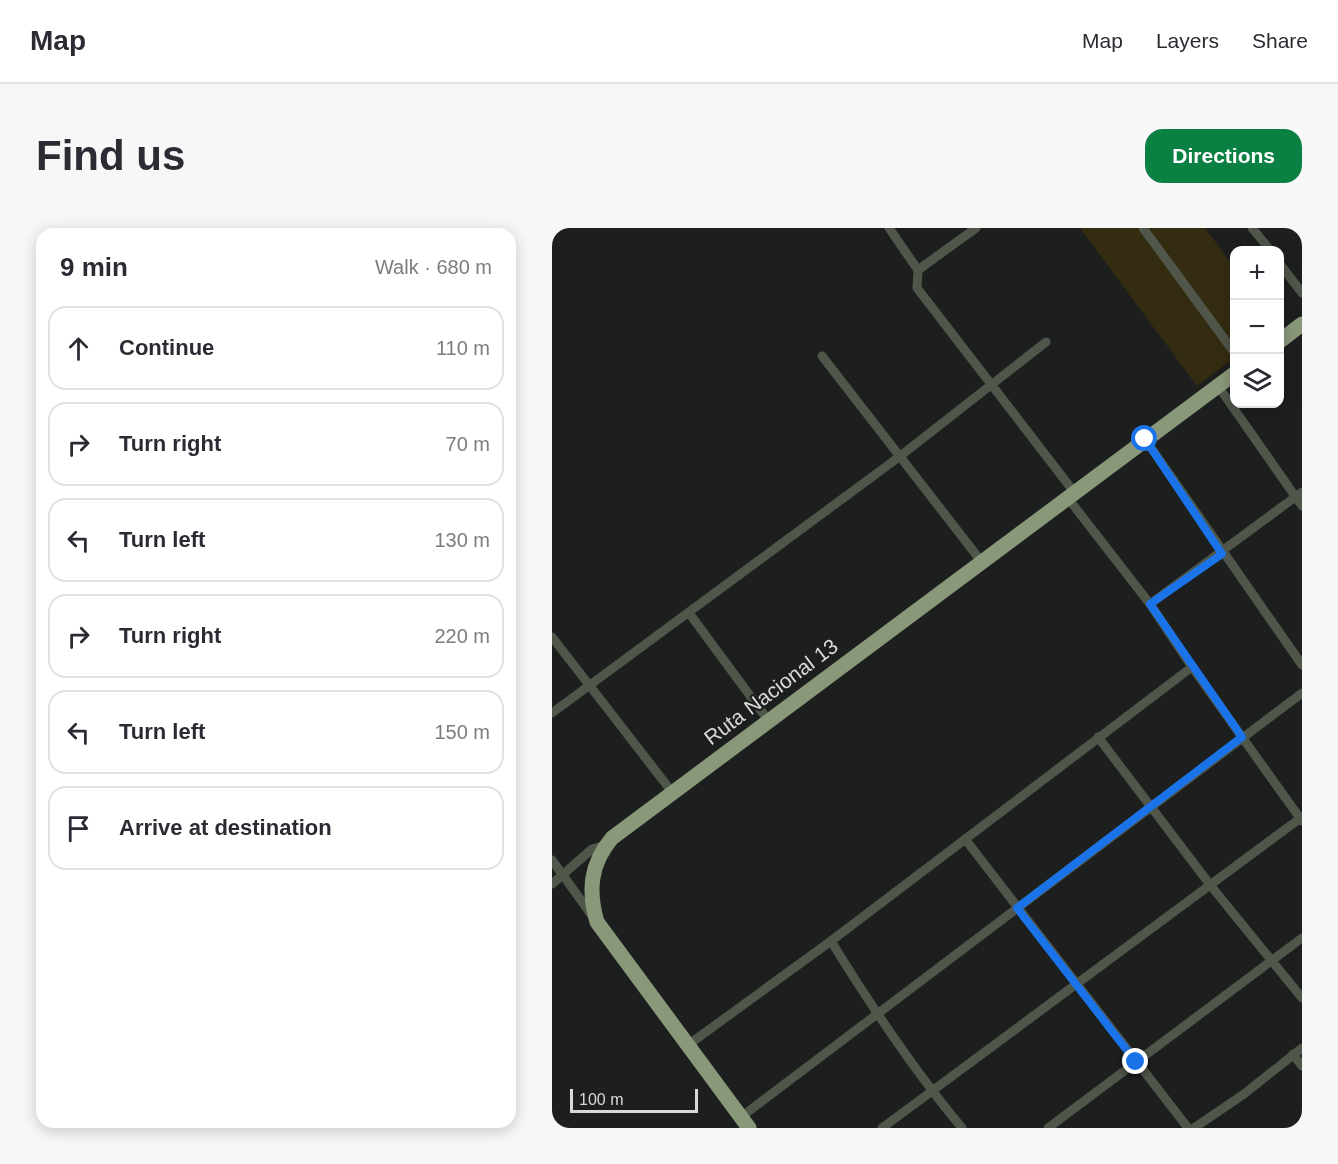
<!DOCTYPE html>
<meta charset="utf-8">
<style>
:root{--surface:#fff;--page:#f7f7f7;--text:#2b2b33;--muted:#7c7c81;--line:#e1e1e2;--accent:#0b8043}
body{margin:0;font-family:Arial,sans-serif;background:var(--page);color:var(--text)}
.controls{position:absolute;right:18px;top:18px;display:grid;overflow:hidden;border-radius:12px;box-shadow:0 3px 15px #0003}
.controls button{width:54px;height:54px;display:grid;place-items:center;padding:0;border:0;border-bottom:2px solid var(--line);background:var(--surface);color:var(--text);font:30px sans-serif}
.scale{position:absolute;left:18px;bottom:15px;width:128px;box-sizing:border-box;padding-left:6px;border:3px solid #d8dad9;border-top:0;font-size:16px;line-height:21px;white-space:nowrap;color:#d8dad9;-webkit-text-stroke:4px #1c1f1e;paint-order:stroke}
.stop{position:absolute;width:18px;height:18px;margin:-14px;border:4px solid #1a73e8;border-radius:50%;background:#fff}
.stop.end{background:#1a73e8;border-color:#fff;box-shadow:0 2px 6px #0008}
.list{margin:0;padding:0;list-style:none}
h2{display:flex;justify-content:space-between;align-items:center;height:78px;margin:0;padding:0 24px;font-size:26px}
h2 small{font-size:20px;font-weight:400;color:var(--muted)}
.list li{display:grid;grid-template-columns:39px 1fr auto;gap:18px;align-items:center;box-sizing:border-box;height:84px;margin:0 12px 12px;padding:0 12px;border:2px solid var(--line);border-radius:18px}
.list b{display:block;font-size:22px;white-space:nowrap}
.list em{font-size:20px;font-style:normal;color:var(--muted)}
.icon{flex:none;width:33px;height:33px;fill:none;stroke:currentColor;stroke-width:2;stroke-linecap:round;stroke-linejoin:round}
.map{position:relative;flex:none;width:750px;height:900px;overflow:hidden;border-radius:18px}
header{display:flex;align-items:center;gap:36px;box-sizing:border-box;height:84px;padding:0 30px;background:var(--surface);border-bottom:2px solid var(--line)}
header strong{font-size:28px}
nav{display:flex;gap:33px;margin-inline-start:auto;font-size:21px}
.intro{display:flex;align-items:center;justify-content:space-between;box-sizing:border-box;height:144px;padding:0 36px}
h1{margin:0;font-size:42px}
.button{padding:15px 27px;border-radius:18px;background:var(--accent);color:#fff;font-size:21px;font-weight:700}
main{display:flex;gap:36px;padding:0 36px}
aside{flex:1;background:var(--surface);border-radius:18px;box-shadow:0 3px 15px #0003}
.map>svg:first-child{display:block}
</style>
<header>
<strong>Map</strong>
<nav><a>Map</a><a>Layers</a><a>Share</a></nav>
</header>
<div class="intro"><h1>Find us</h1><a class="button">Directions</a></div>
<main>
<aside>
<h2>9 min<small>Walk · 680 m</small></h2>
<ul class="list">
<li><svg class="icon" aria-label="ahead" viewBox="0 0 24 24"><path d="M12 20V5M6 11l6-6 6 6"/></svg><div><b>Continue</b></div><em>110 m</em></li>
<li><svg class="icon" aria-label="right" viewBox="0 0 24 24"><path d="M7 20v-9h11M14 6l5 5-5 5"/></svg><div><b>Turn right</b></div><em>70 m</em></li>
<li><svg class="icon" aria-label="left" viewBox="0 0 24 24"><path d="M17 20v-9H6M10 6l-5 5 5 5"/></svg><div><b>Turn left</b></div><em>130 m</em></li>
<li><svg class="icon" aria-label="right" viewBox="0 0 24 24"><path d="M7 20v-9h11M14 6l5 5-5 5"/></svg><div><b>Turn right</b></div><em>220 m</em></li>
<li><svg class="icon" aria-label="left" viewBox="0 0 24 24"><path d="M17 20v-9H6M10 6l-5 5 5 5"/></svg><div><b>Turn left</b></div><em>150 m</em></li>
<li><svg class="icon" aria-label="arrive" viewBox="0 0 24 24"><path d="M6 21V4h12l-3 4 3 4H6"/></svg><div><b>Arrive at destination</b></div></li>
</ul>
</aside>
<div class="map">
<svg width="750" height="900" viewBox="0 0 750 900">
<rect width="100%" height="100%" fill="#1c1f1e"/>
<!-- green -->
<path fill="#342c11" d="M 528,0 L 653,0 L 682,39 L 682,130 L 645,158 Z"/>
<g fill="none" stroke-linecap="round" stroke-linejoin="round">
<!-- minor -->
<g stroke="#505649" stroke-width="9">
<path d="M 337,0 L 366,42"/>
<path d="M 424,0 L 366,42 L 365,60 L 522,264"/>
<path d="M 591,0 L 682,124"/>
<path d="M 700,0 L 718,22"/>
<path d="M 728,36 L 750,65"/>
<path d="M 270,128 L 429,333"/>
<path d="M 666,158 L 750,278"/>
<path d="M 593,211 L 750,437"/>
<path d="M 598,376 L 750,264"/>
<path d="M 137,385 L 216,492"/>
<path d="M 0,409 L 120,564"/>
<path d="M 640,439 L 750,593"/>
<path d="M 0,485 L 347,229 L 494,114"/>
<path d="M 546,509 L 659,658 L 750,770"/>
<path d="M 413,611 L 636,900"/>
<path d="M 0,632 L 41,689"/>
<path d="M 0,656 L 40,621 L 54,617"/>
<path d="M 279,713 C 319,778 361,841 410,900"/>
<path d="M 136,817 L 279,713 L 640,439 L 598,376 L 515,269"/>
<path d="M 741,826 L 750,838"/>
<path d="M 189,889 L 750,465"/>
<path d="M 330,900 L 750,589"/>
<path d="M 496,900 L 750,710"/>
<path d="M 642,900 L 692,866 L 750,820"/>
</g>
<!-- trunk -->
<g stroke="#8a987a" stroke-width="15">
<path d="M 728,113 L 750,96"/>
<path d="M 197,900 L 45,694 C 36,663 38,636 60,610 L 682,146"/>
</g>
</g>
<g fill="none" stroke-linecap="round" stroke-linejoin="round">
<!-- route -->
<path stroke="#1a73e8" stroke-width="8" d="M 584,834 L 465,680 L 690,509 L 598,376 L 670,326 L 593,211"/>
</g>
<g text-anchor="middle" stroke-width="4.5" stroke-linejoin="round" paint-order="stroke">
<!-- street labels -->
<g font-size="21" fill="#d8dad9" stroke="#1c1f1e">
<text transform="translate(219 464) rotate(-37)" y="7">Ruta Nacional 13</text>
</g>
</g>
</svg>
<div class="controls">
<button>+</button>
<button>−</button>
<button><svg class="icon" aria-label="layers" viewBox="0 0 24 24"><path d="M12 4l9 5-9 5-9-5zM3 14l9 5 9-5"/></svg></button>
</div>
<div class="scale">100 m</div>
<div class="stop" style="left:593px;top:211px"></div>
<div class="stop end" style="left:584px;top:834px"></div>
</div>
</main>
